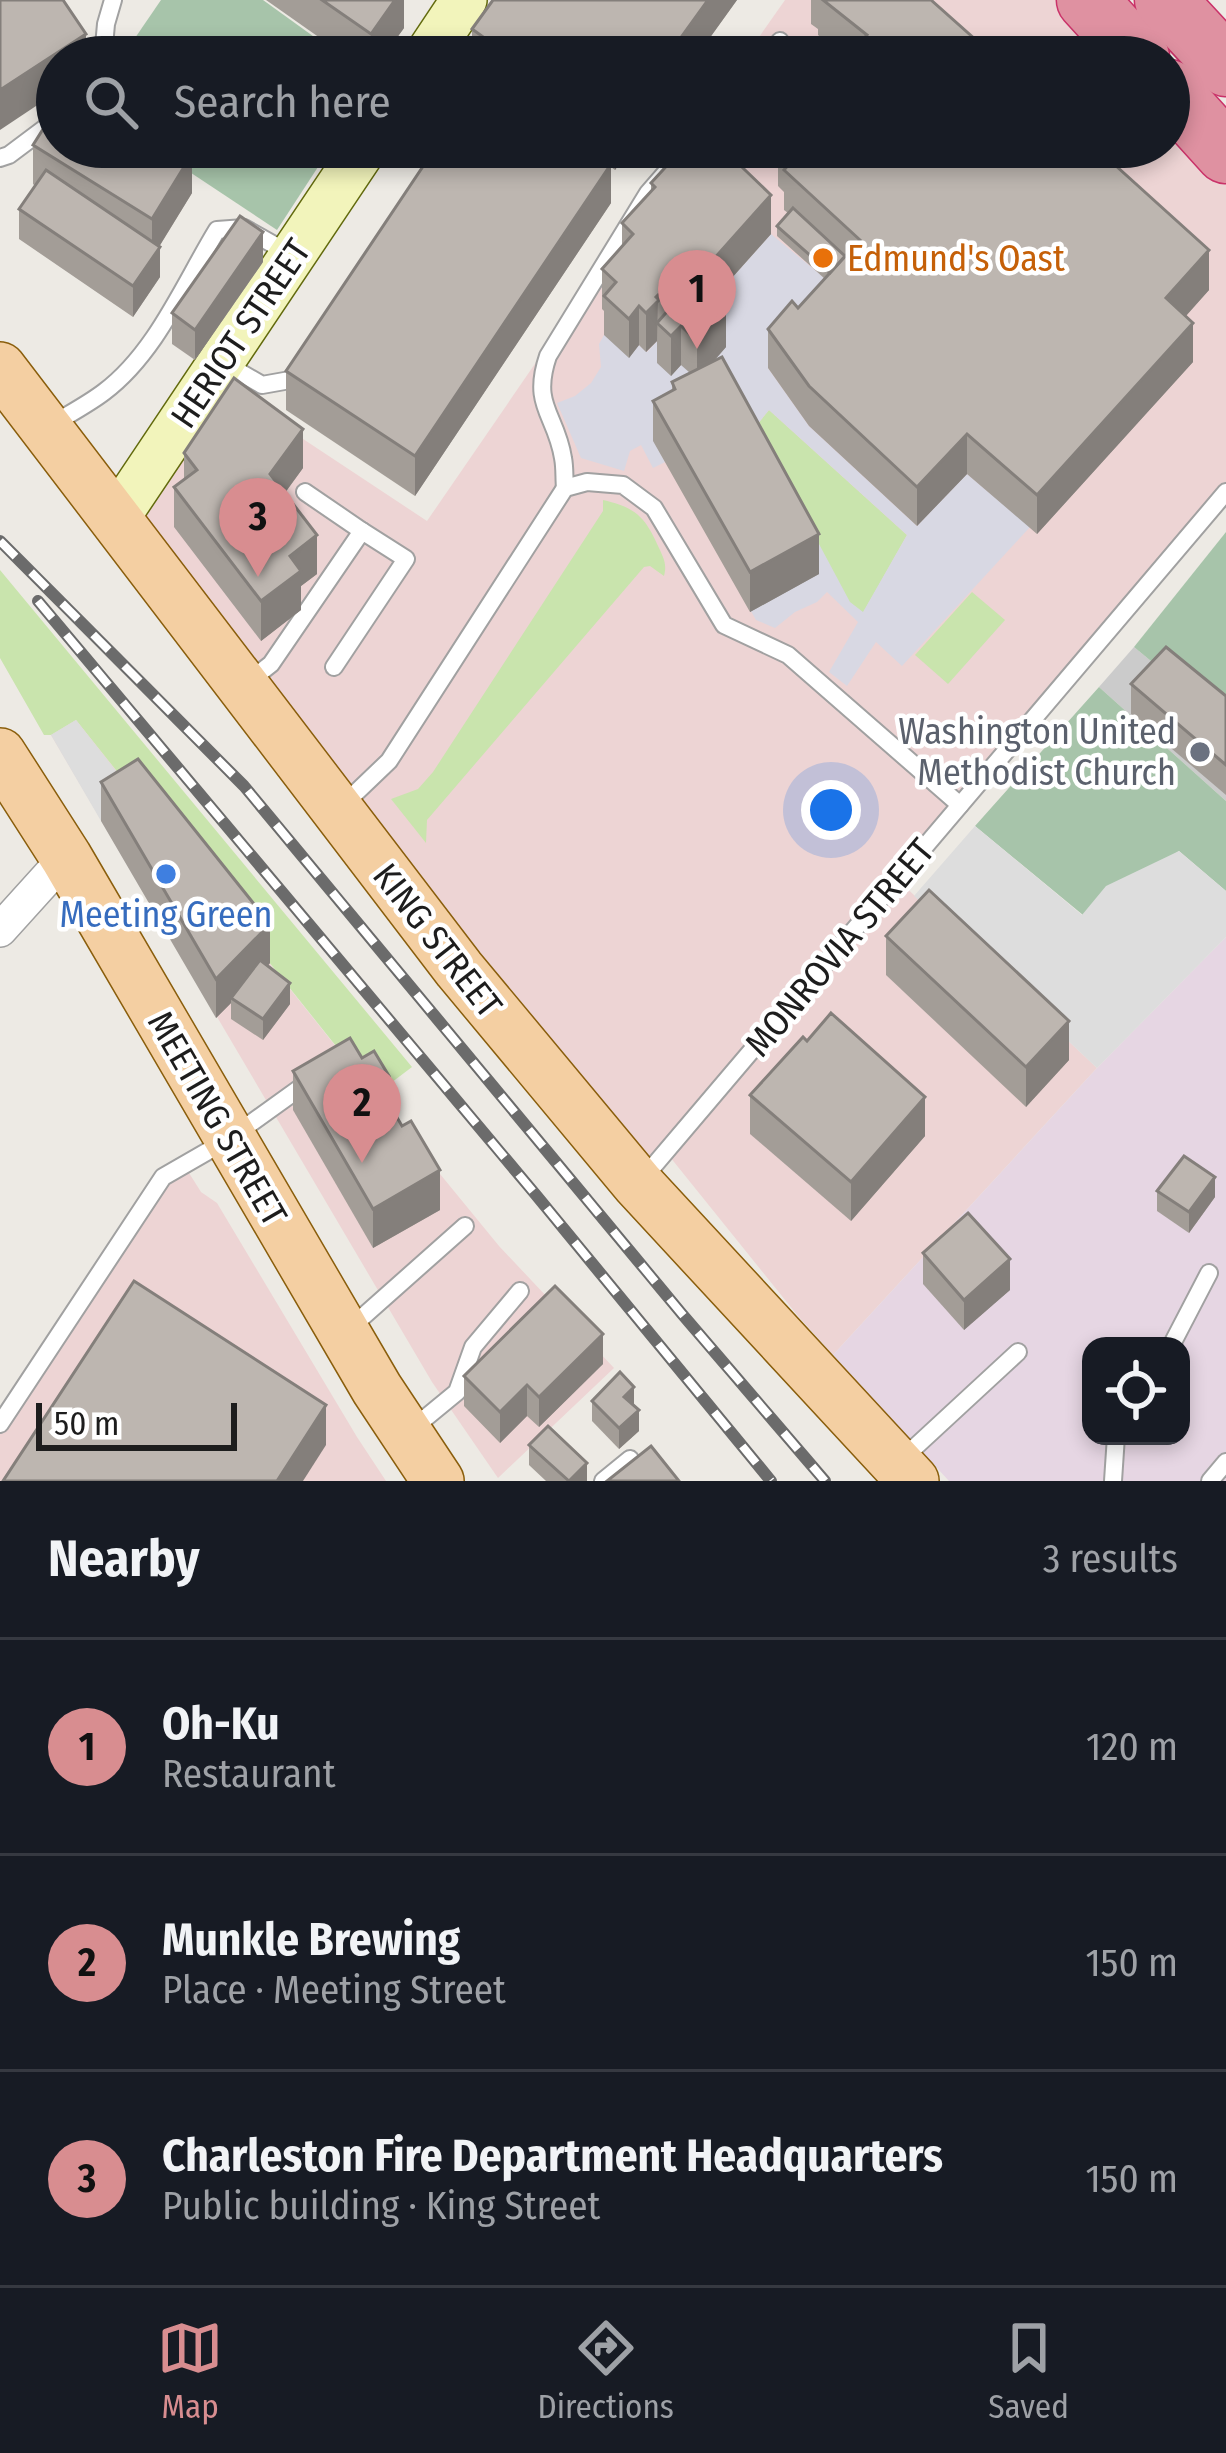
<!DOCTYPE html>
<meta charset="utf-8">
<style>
:root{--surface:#171b24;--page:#242831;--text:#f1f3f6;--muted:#9ea1a6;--line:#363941;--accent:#d88d90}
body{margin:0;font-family:"Fira Sans Condensed",sans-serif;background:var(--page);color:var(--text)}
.controls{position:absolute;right:36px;bottom:36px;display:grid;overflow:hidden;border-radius:24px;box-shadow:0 6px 18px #0003}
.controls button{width:108px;height:108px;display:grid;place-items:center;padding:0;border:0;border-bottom:3px solid var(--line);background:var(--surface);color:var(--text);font:60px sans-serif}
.scale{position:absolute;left:36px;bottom:30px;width:201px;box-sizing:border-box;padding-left:12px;border:6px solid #1d1d1d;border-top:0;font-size:33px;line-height:42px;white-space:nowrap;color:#1d1d1d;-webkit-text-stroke:9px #fff;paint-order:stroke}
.you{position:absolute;left:831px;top:810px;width:42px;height:42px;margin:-30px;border:9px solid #fff;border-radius:50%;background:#1a73e8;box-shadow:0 0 0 18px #1a73e833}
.badge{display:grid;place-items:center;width:78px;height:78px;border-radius:50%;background:var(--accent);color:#111;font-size:39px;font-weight:700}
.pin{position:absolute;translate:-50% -99px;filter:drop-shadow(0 3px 6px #0008)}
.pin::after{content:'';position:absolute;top:63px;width:42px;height:36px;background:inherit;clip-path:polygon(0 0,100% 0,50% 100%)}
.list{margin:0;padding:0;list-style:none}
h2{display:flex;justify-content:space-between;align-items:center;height:156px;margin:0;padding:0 48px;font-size:51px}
h2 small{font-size:39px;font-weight:400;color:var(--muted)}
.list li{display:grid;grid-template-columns:78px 1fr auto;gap:36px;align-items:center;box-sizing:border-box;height:216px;padding:0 48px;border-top:3px solid var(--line)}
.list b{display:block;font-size:45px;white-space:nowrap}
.list p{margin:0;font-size:39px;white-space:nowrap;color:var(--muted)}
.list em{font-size:39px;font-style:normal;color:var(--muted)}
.icon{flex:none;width:66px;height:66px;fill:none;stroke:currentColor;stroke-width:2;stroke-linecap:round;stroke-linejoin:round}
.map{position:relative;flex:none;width:1226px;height:1481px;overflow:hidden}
.search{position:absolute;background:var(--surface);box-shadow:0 6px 18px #0003;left:36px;right:36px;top:36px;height:132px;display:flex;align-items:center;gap:30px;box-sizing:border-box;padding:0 42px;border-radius:66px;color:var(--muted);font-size:45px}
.sheet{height:804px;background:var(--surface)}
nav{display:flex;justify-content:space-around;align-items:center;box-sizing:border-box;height:168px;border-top:3px solid var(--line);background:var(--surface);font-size:33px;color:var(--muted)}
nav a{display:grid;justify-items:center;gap:6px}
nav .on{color:var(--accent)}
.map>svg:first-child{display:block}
</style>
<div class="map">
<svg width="1226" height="1481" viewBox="0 0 1226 1481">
<rect width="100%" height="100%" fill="#edeae4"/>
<!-- commercial -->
<g fill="#edd4d4">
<path d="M 785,0 L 1087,0 L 1139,57 L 745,57 Z"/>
<path d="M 1169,90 L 1226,153 L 1226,492 L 897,879 L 1097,1068 L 833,1355 L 798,1316 L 666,1152 L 638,1184 L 118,515 L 211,378 L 427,521 L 684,147 L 1169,147 Z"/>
<path d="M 76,720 L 341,1053 L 499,1246 L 614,1368 L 498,1478 L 432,1382 L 51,735 Z"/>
<path d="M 184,1165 L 201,1192 L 217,1203 L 357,1437 L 386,1481 L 0,1481 L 0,1423 L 163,1177 Z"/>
</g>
<!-- industrial -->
<path fill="#e6d6e3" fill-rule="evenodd" d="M 1226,937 L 1226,1481 L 949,1481 L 833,1355 L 1097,1068 ZM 1091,1346 L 1181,1346 L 1181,1436 L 1091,1436 Z"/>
<!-- religious -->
<path fill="#cbcbcb" d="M 1134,647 L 1226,723 L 1226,801 L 1099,687 Z"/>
<!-- grass -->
<g fill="#c9e4ad">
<path d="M 769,410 L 907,535 L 863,613 L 849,602 L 756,426 Z"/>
<path d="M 603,500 C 637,508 645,517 659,548 C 664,559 667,564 664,576 L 650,566 L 644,567 L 427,820 L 426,843 L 391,799 L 418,789 L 433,772 L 603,511 Z"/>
<path d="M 0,570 L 412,1067 L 375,1095 L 76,720 L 51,735 L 44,735 L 0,658 Z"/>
<path d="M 972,592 L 1005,620 L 948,684 L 915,655 Z"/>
</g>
<!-- cemetery -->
<g fill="#a7c4aa">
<path d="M 161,0 L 263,0 L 342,57 L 122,57 Z"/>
<path d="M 152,147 L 331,147 L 277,230 Z"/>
<path d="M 1226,532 L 1226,723 L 1134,647 Z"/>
<path d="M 1099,687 L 1226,801 L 1226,891 L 1179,851 L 1083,915 L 975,826 Z"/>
</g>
<!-- parking -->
<g fill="#ddd">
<path d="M 76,720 L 138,799 L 101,821 L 51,735 Z"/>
<path d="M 975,826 L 1082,915 L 1106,886 L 1179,851 L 1226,891 L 1226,937 L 1097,1068 L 914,896 Z"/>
</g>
<!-- plaza -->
<path fill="#d8d8e3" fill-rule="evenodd" d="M 771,234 L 833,285 L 768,368 L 809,426 L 917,526 L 967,474 L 1030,527 L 902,666 L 876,642 L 847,686 L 829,672 L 858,622 L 827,592 L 817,602 L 795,612 L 775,628 L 756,620 L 654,441 L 665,462 L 653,468 L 641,445 L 630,451 L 624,471 L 581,458 L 557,403 L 575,396 L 591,383 L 601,367 L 599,344 L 604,335 L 639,345 L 647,352 L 659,339 L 671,375 L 681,365 L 695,319 ZM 769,410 L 907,535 L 863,612 L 850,602 L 756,426 Z"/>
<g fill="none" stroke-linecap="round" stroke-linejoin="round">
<!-- lane casing -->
<g stroke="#a1a1a1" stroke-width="20">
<g id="lane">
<path d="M 103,57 L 106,24 L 113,0"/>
<path d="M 766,57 L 780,41"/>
<path d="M 0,158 L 9,155 L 57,119"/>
<path d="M 224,363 L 262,385 L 290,380 L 300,367"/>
<path d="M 48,427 C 67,415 87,405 104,392 C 156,353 184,284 217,230 L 244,228 L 292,255"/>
<path d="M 565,488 C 564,478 565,468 563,458 C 556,414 531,406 548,356 L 648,193 L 688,147"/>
<path d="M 305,492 L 362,531"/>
<path d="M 248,682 L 271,664 L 362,531 L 406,559 L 334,667"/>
<path d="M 342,806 L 389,761 L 565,488 L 587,482 L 623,485 L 654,508 L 724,625 L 788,655 L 960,805"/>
<path d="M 640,1182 L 1226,492"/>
<path d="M 349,1329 L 465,1226"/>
<path d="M 1171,1346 L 1209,1273"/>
<path d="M 0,1424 L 163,1177 L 229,1139 L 311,1080"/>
<path d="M 412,1429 L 457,1392 L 473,1347 L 520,1291"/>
<path d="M 900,1461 L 1018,1352"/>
<path d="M 603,1481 L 630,1459"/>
<path d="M 1113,1481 L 1116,1436"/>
<path d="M 1210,1481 L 1226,1462"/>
</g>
</g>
<!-- street casing -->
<g stroke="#a1a1a1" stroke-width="36">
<path id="street" d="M 0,930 L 66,857"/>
</g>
<!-- secondary casing -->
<g stroke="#626a0d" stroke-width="48">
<g id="secondary">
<path d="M 426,57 L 464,0"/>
<path d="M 115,520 L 365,147"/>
</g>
</g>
<!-- primary casing -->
<g stroke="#8a5e0c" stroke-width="54">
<g id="primary">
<path d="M 0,368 L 459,969 L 638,1184 L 913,1481"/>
<path d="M 0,754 L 66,857 L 377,1389 L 438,1481"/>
</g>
</g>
<!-- highway casing -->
<g stroke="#ca3269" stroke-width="63">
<g id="highway">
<path d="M 1087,0 L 1139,57"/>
<path d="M 1165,0 L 1226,66"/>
<path d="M 1169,90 L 1226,153"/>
</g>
</g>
<!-- lane -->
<use href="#lane" stroke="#fff" stroke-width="16"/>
<!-- street -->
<use href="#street" stroke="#fff" stroke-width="33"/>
<!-- secondary -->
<use href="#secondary" stroke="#f2f4bb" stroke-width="45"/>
<!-- primary -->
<use href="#primary" stroke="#f4cfa2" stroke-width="51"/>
<!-- highway -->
<use href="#highway" stroke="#df91a1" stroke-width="60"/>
<!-- rail casing -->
<g stroke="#6b6b6b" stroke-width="12">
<g id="rail">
<path d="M 0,541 L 244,786 L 682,1314 L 825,1481"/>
<path d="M 38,601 L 536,1195 L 771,1481"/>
</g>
</g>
<!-- rail -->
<use href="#rail" stroke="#fff" stroke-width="8" stroke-dasharray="22" stroke-linecap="butt"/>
</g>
<!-- wall -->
<g fill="#a39d97">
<path d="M 266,0 L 404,0 L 404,28 L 383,57 L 347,57 Z"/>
<path d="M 493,0 L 737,0 L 696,57 L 472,57 L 472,29 Z"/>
<path d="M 811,0 L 931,0 L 845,57 L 818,35 L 818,29 L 811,24 Z"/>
<path d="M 33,145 L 192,193 L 159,247 L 160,277 L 133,317 L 19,239 L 19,209 L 35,186 L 33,184 Z"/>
<path d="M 436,147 L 631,147 L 615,170 L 611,167 L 611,203 L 415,496 L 286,410 L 286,371 Z"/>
<path d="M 729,147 L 729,155 L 771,234 L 715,297 L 726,347 L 714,361 L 819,574 L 750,612 L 653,441 L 653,401 L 672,390 L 672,382 L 690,373 L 681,365 L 671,376 L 657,363 L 657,341 L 646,352 L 639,345 L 629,358 L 604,335 L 604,311 L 602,309 L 602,269 L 622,246 L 622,223 L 651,192 L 651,183 Z"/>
<path d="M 778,147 L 1209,290 L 1186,316 L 1193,362 L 1037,534 L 967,474 L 917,526 L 809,426 L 768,368 L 768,329 L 798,308 L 825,279 L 777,236 L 777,226 L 788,213 L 784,210 L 784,192 L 778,186 Z"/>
<path d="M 263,262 L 195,360 L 172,344 L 172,313 Z"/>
<path d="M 184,453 L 303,468 L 285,493 L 317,574 L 301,586 L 301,610 L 261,641 L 174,527 L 174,487 L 184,479 Z"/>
<path d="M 1131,684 L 1226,696 L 1226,795 L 1131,714 Z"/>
<path d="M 101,782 L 270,963 L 268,966 L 290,1004 L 263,1040 L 231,1019 L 231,1003 L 216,1018 L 101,821 Z"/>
<path d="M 886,936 L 1069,1060 L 1026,1107 L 886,975 Z"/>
<path d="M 293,1071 L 389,1104 L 440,1210 L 373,1248 L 293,1110 Z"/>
<path d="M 750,1095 L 925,1136 L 851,1221 L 750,1134 Z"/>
<path d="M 1157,1191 L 1215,1197 L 1189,1233 L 1157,1211 Z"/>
<path d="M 923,1253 L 1010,1290 L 964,1330 L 923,1284 Z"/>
<path d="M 603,1364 L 539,1427 L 527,1416 L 500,1443 L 464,1406 L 464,1376 Z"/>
<path d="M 592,1401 L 634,1406 L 639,1431 L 619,1449 L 592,1421 Z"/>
<path d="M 529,1445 L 587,1481 L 546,1481 L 529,1465 Z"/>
</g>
<!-- shaded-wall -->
<g fill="#847f7b">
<path d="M 395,0 L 404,0 L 404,28 L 383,57 L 371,57 L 371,34 Z"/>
<path d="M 708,0 L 737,0 L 696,57 L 667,57 Z"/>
<path d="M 86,34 L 86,57 L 57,57 L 57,92 L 0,130 L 0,90 Z"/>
<path d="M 615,147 L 631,147 L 615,170 Z"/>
<path d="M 192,154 L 192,193 L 152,258 L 152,219 Z"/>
<path d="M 611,164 L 611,203 L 415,496 L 415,456 Z"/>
<path d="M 771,195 L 771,234 L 695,319 L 695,280 Z"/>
<path d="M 263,232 L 263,262 L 195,360 L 195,330 Z"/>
<path d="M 160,247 L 160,277 L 133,317 L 133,286 Z"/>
<path d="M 1209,250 L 1209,290 L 1166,338 L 1166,298 Z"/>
<path d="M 658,295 L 657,341 L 646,352 L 646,313 Z"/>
<path d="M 639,306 L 639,345 L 629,358 L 629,319 Z"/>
<path d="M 726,308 L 726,347 L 697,380 L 697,341 Z"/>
<path d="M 1193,323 L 1193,362 L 1037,534 L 1037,495 Z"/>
<path d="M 681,326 L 681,365 L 671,376 L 671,336 Z"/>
<path d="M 303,429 L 303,468 L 270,513 L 270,474 Z"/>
<path d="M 967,434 L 967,474 L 917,526 L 917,487 Z"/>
<path d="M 819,534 L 819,574 L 750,612 L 750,572 Z"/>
<path d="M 317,535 L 317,574 L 301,586 L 301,610 L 261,641 L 261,601 L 290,556 Z"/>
<path d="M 270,924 L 270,963 L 234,1000 L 231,998 L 231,1003 L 216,1018 L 216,979 Z"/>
<path d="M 290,983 L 290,1004 L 263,1040 L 263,1019 Z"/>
<path d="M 1069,1021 L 1069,1060 L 1026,1107 L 1026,1067 Z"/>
<path d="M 389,1076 L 389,1115 L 377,1083 Z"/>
<path d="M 925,1097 L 925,1136 L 851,1221 L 851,1182 Z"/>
<path d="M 440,1170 L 440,1210 L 373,1248 L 373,1209 Z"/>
<path d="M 1215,1177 L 1215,1197 L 1189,1233 L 1189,1212 Z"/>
<path d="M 1010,1259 L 1010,1290 L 964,1330 L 964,1300 Z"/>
<path d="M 603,1334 L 603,1364 L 539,1427 L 539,1397 Z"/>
<path d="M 527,1385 L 527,1416 L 500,1443 L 500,1412 Z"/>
<path d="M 634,1387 L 634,1407 L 624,1397 Z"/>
<path d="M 326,1405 L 326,1445 L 303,1481 L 277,1481 Z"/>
<path d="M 639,1410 L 639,1431 L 619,1449 L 619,1428 Z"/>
<path d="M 587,1463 L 587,1481 L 569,1481 Z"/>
</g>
<!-- building -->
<g fill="#bdb6b0" stroke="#847f7b" stroke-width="3">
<path d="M 0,0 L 63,0 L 86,34 L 0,90 Z"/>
<path d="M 322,0 L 395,0 L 371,34 Z"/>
<path d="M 493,0 L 708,0 L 667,57 L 511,57 L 472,29 Z"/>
<path d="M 823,0 L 931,0 L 995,57 L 846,57 L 867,35 Z"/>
<path d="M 57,107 L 57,147 L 182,147 L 192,154 L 152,219 L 33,145 Z"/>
<path d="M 436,147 L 586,147 L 611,164 L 415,456 L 286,371 Z"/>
<path d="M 684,147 L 721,147 L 771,195 L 695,280 L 726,308 L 697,341 L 681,326 L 671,336 L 657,323 L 671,307 L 658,295 L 656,297 L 659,300 L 646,313 L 639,306 L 629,319 L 604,296 L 616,282 L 602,269 L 633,234 L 622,223 L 655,187 L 651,183 Z"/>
<path d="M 778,147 L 1095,147 L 1209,250 L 1166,298 L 1193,323 L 1037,495 L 967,434 L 917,487 L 809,386 L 768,329 L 792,301 L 798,308 L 860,240 L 784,170 L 793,160 Z"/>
<path d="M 46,170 L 160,247 L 133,286 L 19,209 Z"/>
<path d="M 793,208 L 845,256 L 830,273 L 777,226 Z"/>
<path d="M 240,216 L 263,232 L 195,330 L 172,313 Z"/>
<path d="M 722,357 L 819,534 L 750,572 L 653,401 L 675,389 L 672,382 Z"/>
<path d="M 234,378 L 303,429 L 270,474 L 317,535 L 290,556 L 301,571 L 261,601 L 174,487 L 197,470 L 184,453 Z"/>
<path d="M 1166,647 L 1226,696 L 1226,765 L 1131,684 Z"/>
<path d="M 138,759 L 270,924 L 216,979 L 101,782 Z"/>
<path d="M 929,890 L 1069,1021 L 1026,1067 L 886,936 Z"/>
<path d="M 260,960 L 290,983 L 263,1019 L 231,998 Z"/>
<path d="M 831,1013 L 925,1097 L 851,1182 L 750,1095 L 803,1037 L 807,1041 Z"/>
<path d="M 350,1038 L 362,1058 L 374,1051 L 389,1076 L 377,1083 L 402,1126 L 411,1121 L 440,1170 L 373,1209 L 293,1071 Z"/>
<path d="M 1184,1156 L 1215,1177 L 1189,1212 L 1157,1191 Z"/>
<path d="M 968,1213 L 1010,1259 L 964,1300 L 923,1253 Z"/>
<path d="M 134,1281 L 326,1405 L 277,1481 L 3,1481 Z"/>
<path d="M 555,1286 L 603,1334 L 539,1397 L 527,1385 L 500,1412 L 464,1376 Z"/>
<path d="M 620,1372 L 634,1387 L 624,1397 L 639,1410 L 619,1428 L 592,1401 Z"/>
<path d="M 548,1426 L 587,1463 L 569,1481 L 529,1445 Z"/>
<path d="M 651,1446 L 679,1481 L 607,1481 Z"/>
</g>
<!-- markers -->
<circle fill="#e8710a" stroke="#fff" stroke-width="4.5" cx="823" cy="258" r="12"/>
<circle fill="#6b7280" stroke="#fff" stroke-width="4.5" cx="1200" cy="752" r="12"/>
<circle fill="#3f7fe0" stroke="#fff" stroke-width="4.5" cx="166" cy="874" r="12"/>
<g text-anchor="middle" stroke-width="9" stroke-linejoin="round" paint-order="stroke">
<!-- food labels -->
<g font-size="36" fill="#c56008" stroke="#fff" text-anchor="start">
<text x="847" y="271">Edmund's Oast</text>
</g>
<!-- street labels -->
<g font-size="36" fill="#1d1d1d" stroke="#fff">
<text transform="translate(240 333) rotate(-56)" y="13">HERIOT STREET</text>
<text transform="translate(438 940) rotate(52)" y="13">KING STREET</text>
<text transform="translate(839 947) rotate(-50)" y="13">MONROVIA STREET</text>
<text transform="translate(218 1118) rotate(60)" y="13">MEETING STREET</text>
</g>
<!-- worship labels -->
<g font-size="36" fill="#5b616d" stroke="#fff" text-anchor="end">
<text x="1176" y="744">Washington United<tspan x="1176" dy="41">Methodist Church</tspan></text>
</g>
<!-- shop labels -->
<g font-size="36" fill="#366cbe" stroke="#fff">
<text x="166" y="927">Meeting Green</text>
</g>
</g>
</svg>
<div class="controls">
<button><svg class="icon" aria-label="locate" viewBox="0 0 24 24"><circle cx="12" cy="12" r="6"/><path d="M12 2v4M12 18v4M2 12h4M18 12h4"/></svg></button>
</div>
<div class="scale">50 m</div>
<div class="you"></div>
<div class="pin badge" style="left:697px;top:349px">1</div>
<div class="pin badge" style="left:362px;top:1163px">2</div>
<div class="pin badge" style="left:258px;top:577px">3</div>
<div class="search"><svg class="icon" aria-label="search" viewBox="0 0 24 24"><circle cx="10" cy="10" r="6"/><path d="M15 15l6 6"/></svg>Search here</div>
</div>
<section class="sheet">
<h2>Nearby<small>3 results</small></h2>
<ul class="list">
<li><span class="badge">1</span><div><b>Oh-Ku</b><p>Restaurant</p></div><em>120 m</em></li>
<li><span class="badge">2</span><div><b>Munkle Brewing</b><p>Place · Meeting Street</p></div><em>150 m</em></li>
<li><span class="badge">3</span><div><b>Charleston Fire Department Headquarters</b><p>Public building · King Street</p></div><em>150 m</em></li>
</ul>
</section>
<nav>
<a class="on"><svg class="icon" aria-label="map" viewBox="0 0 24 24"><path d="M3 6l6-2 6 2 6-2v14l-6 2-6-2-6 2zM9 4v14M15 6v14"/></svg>Map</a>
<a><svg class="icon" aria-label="directions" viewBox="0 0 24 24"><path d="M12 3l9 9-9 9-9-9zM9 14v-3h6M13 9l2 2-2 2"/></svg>Directions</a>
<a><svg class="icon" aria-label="saved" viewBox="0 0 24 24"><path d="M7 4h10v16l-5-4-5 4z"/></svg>Saved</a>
</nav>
